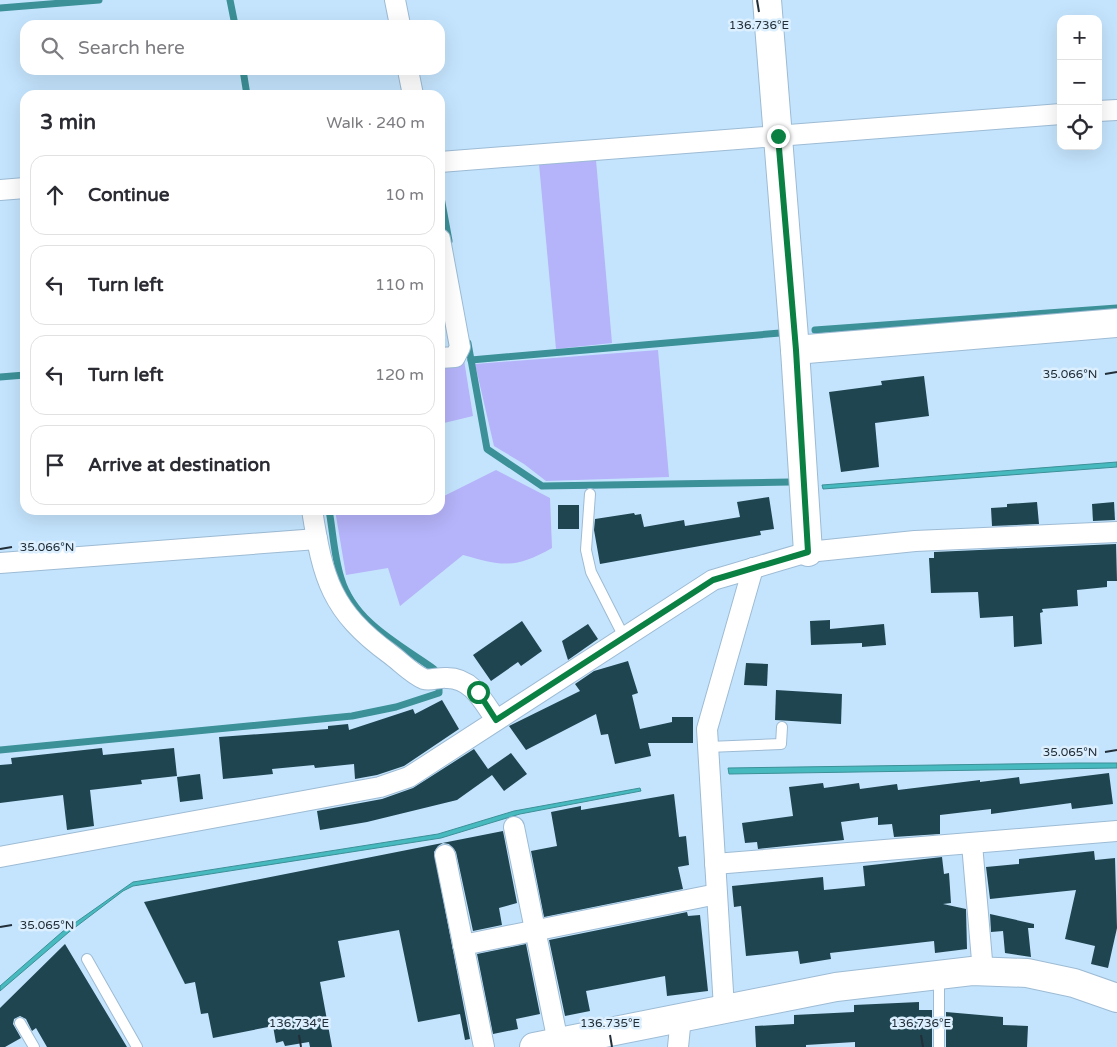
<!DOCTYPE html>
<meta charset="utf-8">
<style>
:root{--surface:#fff;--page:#f7f7f7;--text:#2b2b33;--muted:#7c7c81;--line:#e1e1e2}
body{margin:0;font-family:"Varela Round",sans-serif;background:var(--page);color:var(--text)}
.controls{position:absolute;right:15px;top:15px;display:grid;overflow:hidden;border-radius:10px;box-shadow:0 5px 20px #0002}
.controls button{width:45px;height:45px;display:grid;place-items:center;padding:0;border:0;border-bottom:1px solid var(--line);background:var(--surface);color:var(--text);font:25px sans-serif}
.stop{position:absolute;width:15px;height:15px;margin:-11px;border:4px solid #0b8043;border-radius:50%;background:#fff}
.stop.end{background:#0b8043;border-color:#fff;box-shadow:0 1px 5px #0008}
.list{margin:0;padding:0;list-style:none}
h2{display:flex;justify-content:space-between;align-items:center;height:65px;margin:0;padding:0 20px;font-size:21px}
h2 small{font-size:16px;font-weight:400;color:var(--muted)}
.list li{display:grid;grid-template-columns:32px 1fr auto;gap:15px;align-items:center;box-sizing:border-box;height:80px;margin:0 10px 10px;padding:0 10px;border:1px solid var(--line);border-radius:15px}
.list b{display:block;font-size:19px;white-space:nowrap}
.list em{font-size:16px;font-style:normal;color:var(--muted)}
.icon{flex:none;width:28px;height:28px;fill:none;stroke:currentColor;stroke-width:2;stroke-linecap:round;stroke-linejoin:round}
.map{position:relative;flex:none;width:1117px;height:1047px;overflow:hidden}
.search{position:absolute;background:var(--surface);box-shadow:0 5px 20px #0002;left:20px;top:20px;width:425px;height:55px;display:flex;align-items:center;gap:12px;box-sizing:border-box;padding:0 18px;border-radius:15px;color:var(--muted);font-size:19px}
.panel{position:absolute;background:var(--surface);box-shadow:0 5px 20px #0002;left:20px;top:90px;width:425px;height:425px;border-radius:15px}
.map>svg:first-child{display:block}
</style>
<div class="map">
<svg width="1117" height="1047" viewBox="0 0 1117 1047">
<rect width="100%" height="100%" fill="#c4e4fd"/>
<!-- green -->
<g fill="#b5b3f9">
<path d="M 596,160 L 612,343 L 556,349 L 539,164 Z"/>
<path d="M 658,350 L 669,477 L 546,481 L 524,464 L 494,446 L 475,364 Z"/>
<path d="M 464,360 L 473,416 L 440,424 L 440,362 Z"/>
<path d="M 496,470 L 550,498 L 552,548 C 515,569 502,566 463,555 L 400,606 L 388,568 L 346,575 L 335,510 L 440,510 L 440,498 Z"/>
</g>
<!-- water -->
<g fill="#47bac0" stroke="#3c9097">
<path d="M 1117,462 L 1117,467 L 823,489 L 822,485 Z"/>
<path d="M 1076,763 L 1117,763 L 1117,768 L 729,774 L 728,768 Z"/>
<path d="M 640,788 L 641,791 L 520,814 L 441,838 L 133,886 L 123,891 L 69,932 L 0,991 L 0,986 L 62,932 L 133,882 L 438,834 L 514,811 Z"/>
</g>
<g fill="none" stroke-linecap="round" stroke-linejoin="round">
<!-- stream -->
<g stroke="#3c9097" stroke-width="7">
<path d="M 230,0 L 235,25"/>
<path d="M 0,8 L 99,0"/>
<path d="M 243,70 L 247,95"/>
<path d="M 440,192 L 449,241"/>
<path d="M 815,330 L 1117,308"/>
<path d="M 468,343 L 487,449 L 542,486 L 790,482"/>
<path d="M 471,360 L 780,333"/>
<path d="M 0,377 L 25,375"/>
<path d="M 329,510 C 333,532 334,556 341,578 C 354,622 399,644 434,669"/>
<path d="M 0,750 L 352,716 L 396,707 L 439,693 L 439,686"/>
</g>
</g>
<!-- building -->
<g fill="#1f4551">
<path d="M 924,376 L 929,416 L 875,423 L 879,467 L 841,472 L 829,392 L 882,385 L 881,381 Z"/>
<path d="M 769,497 L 774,529 L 760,531 L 761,535 L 600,564 L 594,530 L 595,519 L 634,513 L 635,515 L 641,514 L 644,527 L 684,520 L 685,526 L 740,517 L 737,502 Z"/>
<path d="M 1037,502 L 1039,524 L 992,526 L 991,508 L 1007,507 L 1007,504 Z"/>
<path d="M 1114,502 L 1115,520 L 1093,521 L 1092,504 Z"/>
<rect x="558" y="505" width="21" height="24"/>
<path d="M 1116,544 L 1117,581 L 1107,581 L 1107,587 L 1077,590 L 1078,606 L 1042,609 L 1043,612 L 1040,613 L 1042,644 L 1014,647 L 1013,616 L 980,618 L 978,592 L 931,593 L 929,558 L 934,558 L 934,552 Z"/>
<path d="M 830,620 L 830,629 L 884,624 L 886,645 L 862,647 L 862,643 L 811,645 L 810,621 Z"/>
<path d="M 522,621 L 542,651 L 521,666 L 518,662 L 491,681 L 473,655 Z"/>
<path d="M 588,624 L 598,639 L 568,660 L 562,641 Z"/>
<path d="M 628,661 L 638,693 L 632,695 L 640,729 L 672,722 L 672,717 L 693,717 L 693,743 L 648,743 L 651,756 L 615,764 L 608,734 L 601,735 L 596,714 L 526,750 L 509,726 L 580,691 L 575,684 L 594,671 Z"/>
<path d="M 746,663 L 768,664 L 767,686 L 744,685 Z"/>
<path d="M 776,690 L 842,694 L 841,724 L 775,720 Z"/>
<path d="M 442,700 L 459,729 L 404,766 L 377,775 L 355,779 L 354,764 L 315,768 L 314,765 L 272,769 L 273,774 L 223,779 L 219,737 L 328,729 L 328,726 L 348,724 L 349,730 L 413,709 L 415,714 Z"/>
<path d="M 102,748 L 103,755 L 174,748 L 177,776 L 141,780 L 142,784 L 90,790 L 94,826 L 67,830 L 63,795 L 0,803 L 0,765 L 12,764 L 11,758 Z"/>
<path d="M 474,749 L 488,769 L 511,753 L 527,774 L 504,791 L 492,775 L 457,800 L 367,822 L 320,830 L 317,811 L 382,799 L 413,788 Z"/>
<path d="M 1109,773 L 1113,804 L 1072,809 L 1071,803 L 991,814 L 991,809 L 940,815 L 940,834 L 894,837 L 892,824 L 878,825 L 878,817 L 841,822 L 844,840 L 758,849 L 757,842 L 745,843 L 742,823 L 793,816 L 789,787 L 823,783 L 824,788 L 859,783 L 860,789 L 897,784 L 898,790 L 980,780 L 980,782 L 1019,777 L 1020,784 Z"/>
<path d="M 200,774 L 203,799 L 180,802 L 177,777 Z"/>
<path d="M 674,794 L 679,837 L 686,836 L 689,865 L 678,867 L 683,889 L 544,917 L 531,851 L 557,846 L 551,812 L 581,806 L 581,810 Z"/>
<path d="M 503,831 L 517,903 L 499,908 L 502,925 L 473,931 L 456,852 L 449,844 L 443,843 L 438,846 L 434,852 L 470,1039 L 465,1040 L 460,1014 L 418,1022 L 399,930 L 338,941 L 345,977 L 320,982 L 332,1047 L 310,1047 L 309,1042 L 285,1046 L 283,1041 L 276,1043 L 273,1026 L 213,1038 L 208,1013 L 201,1014 L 195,982 L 185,984 L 144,902 Z"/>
<path d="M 1094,851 L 1095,860 L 1115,858 L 1117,928 L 1108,968 L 1091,964 L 1095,946 L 1065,939 L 1076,890 L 990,899 L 986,867 L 1019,864 L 1019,859 Z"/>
<path d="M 942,857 L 944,874 L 949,873 L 951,903 L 943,904 L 966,909 L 967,949 L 935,953 L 934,941 L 830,953 L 831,959 L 800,964 L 798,951 L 746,956 L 741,906 L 734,907 L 732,886 L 823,877 L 824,890 L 865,886 L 863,866 Z"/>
<path d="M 687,912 L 688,916 L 700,915 L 708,991 L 667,996 L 665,976 L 586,991 L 590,1011 L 565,1016 L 549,940 Z"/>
<path d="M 990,914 L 1034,924 L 1034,928 L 1028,928 L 1031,957 L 1005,953 L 1003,931 L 991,932 Z"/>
<path d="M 65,944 L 127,1047 L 47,1047 L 36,1028 L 32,1031 L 26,1019 L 20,1016 L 14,1019 L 13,1024 L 21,1038 L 5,1047 L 0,1047 L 0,1008 Z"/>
<path d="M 526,944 L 540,1014 L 516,1019 L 518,1029 L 493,1034 L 477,954 Z"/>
<path d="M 919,1002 L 919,1010 L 932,1010 L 932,1047 L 855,1047 L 855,1042 L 806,1045 L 806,1047 L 756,1047 L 755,1026 L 794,1024 L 794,1015 L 854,1012 L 854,1005 Z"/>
<path d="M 946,1012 L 1003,1017 L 1003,1025 L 1028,1026 L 1027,1047 L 946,1047 Z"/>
</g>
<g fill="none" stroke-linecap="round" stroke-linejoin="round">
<!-- lane casing -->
<g stroke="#9dbbd4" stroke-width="12">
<g id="lane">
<path d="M 590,494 L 586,550 L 591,572 L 624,637"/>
<path d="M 708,747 L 781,744 L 782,727"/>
<path d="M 87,959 L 137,1047"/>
<path d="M 20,1023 L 34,1047"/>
<path d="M 939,1047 L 939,976"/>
</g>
</g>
<!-- street casing -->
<g stroke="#9dbbd4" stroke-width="22">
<g id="street">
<path d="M 395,0 L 400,25"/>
<path d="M 408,70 L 413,95"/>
<path d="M 1098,111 L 1117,110"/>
<path d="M 440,162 L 1061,114"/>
<path d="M 0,190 L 25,188"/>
<path d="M 440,239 L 460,347 L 455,357 L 440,358"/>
<path d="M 312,510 C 323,579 331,611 390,654 C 401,662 412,674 424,679 C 430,681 440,677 447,678 C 472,678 483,701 496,720"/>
<path d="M 0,563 L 317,539"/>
<path d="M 514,827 L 558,1042"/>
<path d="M 972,844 L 983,972"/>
<path d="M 445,855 L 484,1047"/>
<path d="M 0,857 L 380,787 L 409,777 L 713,580 L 808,552 L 915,541 L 1117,532"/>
<path d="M 715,864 L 1117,831"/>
<path d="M 463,945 L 717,894"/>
<path d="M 724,1008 L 707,729 L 753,568"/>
<path d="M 678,1047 L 681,1017"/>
</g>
</g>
<!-- secondary casing -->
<g stroke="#9dbbd4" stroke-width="30">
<g id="secondary">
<path d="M 767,0 L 795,350 L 808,552"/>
<path d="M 795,350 L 1117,323"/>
<path d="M 534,1047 L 836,987 L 972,971 L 1027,973 L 1074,983 L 1117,998"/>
</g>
</g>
<!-- lane -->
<use href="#lane" stroke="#fff" stroke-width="10"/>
<!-- street -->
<use href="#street" stroke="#fff" stroke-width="20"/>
<!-- secondary -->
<use href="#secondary" stroke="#fff" stroke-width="28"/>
</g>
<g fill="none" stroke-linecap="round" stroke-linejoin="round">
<!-- route -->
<path stroke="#0b8043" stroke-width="6" d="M 478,692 L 496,720 L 713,580 L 808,552 L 796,350 L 778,136"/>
</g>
<!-- ticks -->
<path fill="none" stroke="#222e38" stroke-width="2" d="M 757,0 L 759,12M 1105,374 L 1117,372M 0,549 L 12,547M 1105,752 L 1117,750M 0,927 L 12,925M 299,1035 L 301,1047M 610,1035 L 612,1047M 921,1035 L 923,1047"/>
<g font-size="12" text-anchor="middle" fill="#222e38" stroke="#dceffe" stroke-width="5" stroke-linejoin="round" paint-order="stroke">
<text x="759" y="29">136.736°E</text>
<text x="1070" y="378">35.066°N</text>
<text x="47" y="551">35.066°N</text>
<text x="1070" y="756">35.065°N</text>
<text x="47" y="929">35.065°N</text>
<text x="299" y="1027">136.734°E</text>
<text x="610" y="1027">136.735°E</text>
<text x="921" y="1027">136.736°E</text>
</g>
</svg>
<div class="controls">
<button>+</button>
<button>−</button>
<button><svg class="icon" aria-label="locate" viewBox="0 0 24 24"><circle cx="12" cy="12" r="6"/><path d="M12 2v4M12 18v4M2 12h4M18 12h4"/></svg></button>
</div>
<div class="stop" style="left:478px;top:692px"></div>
<div class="stop end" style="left:778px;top:136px"></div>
<div class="search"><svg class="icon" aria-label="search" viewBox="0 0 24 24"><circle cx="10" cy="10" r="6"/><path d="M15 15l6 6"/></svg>Search here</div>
<section class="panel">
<h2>3 min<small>Walk · 240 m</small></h2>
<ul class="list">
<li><svg class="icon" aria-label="ahead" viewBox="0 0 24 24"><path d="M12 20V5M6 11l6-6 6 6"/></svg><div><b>Continue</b></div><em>10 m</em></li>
<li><svg class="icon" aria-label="left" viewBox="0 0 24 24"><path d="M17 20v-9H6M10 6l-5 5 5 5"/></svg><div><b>Turn left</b></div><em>110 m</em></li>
<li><svg class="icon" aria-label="left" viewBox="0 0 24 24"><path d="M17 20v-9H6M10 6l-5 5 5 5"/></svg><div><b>Turn left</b></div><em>120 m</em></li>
<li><svg class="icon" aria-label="arrive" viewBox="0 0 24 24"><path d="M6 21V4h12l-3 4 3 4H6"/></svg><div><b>Arrive at destination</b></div></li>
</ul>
</section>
</div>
